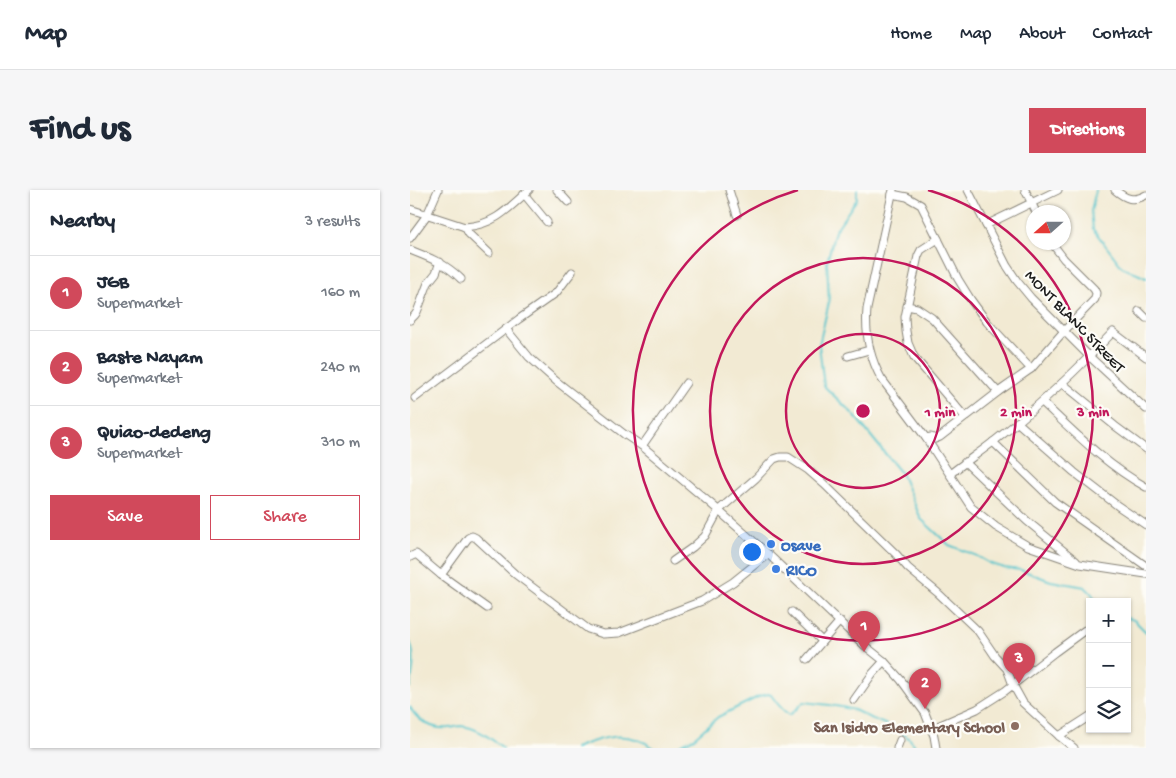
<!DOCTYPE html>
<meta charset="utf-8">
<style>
:root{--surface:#fff;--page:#f6f6f7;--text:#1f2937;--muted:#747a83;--line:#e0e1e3;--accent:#d1495b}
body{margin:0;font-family:"Gochi Hand",sans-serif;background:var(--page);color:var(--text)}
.controls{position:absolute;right:15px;bottom:15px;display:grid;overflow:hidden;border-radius:0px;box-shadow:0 1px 4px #0004}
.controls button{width:45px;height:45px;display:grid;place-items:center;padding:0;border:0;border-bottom:1px solid var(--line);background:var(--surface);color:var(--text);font:25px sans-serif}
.compass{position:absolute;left:616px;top:15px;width:45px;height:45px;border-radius:50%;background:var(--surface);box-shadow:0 1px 4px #0004;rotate:249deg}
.you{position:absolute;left:341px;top:361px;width:18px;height:18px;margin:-12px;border:4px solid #fff;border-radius:50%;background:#1a73e8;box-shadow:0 0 0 8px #1a73e833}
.badge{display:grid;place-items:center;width:32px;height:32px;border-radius:50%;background:var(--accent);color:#fff;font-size:16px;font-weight:700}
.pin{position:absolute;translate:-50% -41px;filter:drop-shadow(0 1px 2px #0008)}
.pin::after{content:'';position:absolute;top:26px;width:18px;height:15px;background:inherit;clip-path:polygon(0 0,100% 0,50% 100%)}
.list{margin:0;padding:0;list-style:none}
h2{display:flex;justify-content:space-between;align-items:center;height:65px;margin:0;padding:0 20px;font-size:21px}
h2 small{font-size:16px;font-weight:400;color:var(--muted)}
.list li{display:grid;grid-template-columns:32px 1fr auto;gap:15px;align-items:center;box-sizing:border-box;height:75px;padding:0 20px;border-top:1px solid var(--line)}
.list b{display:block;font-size:19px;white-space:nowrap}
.list p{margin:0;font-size:16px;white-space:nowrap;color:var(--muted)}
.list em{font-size:16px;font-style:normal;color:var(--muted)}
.actions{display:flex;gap:10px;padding:15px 20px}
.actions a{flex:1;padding:11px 0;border:1px solid var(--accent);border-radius:0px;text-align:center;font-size:18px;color:var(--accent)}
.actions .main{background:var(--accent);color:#fff}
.icon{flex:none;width:28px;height:28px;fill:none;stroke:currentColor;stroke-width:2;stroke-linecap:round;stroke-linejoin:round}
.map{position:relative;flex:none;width:736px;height:558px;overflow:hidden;border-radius:0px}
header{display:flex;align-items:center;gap:30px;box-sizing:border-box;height:70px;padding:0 25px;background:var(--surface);border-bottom:1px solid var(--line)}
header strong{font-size:24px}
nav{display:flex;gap:28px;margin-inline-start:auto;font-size:18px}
.intro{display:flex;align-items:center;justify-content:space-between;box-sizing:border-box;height:120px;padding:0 30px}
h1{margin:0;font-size:35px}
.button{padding:12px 22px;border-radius:0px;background:var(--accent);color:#fff;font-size:18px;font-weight:700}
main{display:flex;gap:30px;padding:0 30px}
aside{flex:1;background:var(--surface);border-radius:0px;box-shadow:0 1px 4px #0004}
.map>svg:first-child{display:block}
</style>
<header>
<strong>Map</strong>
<nav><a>Home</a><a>Map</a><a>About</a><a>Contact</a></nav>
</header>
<div class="intro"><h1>Find us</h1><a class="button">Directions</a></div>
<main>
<aside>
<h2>Nearby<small>3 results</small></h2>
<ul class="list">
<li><span class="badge">1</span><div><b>JGB</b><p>Supermarket</p></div><em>160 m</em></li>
<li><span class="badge">2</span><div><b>Baste Nayam</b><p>Supermarket</p></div><em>240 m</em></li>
<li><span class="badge">3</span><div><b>Quiao-dedeng</b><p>Supermarket</p></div><em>310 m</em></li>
</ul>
<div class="actions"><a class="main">Save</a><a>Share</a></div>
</aside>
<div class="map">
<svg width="736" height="558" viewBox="0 0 736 558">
<rect width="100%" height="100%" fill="#fdfcf7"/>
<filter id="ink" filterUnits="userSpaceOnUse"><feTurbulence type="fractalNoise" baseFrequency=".02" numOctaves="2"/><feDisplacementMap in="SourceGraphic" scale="10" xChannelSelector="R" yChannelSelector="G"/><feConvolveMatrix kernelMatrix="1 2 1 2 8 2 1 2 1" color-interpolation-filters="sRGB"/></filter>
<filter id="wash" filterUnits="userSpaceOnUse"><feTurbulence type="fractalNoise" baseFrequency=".0096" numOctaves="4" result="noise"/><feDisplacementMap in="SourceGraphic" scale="20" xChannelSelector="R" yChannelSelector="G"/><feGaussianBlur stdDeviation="1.12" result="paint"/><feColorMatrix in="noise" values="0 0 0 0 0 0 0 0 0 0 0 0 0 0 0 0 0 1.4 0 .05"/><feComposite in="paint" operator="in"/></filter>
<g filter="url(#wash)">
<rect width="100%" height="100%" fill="#f2ead3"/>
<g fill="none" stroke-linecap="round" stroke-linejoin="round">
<!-- stream -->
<g stroke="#57c5cc" stroke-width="2">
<path d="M 447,0 L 447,9 L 425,41 L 417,72 L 419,112 L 409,155 L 414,196 L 443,224 L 491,283 L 511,329 L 539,355 L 565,365 L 579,373 L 594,378 L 611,380 L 641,391 L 675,397 L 682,404 L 687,412"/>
<path d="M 686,0 L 681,21 L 683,39 L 712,77 L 736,88"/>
<path d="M 717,428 L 724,430 L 736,442"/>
<path d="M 0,452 C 6,467 3,481 0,497"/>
<path d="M 0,517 C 7,531 23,540 39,538 C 43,538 47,536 51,536 C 67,537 81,549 93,558"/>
<path d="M 165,558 C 192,547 217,539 244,558"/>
<path d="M 264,558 L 284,548 L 308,527 L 350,506 L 358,504 L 361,505 C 366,512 372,521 380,525 L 394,512 C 411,514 429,515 444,520 C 449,522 454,525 458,527 C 474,534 499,542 506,558"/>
</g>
</g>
</g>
<g filter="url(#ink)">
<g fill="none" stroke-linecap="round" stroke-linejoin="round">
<!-- minor casing -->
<g stroke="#878378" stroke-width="9">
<g id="minor">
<path d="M 147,0 L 158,12"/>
<path d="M 319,0 L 327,25"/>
<path d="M 483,0 L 457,119 C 455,144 459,166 471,188 L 516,248 L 521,247 L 525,249 L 530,247 L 588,202 L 621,179 L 654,141 L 685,109 L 686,103 L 684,99 L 654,69 L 641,52"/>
<path d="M 558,0 L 597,76 L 607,91 L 621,108 L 680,167 L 736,219"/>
<path d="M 615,0 L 626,22"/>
<path d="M 705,0 C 716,9 723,12 736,5"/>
<path d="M 114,4 L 137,32"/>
<path d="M 482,4 L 497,7 L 511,15 L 548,89 L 561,110 L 577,132 L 621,179"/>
<path d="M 0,19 L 55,37 C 84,35 98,19 119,0"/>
<path d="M 576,35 L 648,0"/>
<path d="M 55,37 L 59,44 L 79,63"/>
<path d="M 0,48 L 17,25 L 28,0"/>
<path d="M 528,49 L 511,60 L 508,66 L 495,127 L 496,141 L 498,153 L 504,167 L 555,227"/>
<path d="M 0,60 C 20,68 35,73 51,89"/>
<path d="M 497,116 L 507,118 L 522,128 L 588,202"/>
<path d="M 729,121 L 736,128"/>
<path d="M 0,130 L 5,125 L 7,122 L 18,93 L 26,83 L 30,72"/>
<path d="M 96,139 L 119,167 L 146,191 L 214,244 L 232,256 L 300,313 L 358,364 L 454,455 L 474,471 L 491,490 L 515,523 L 524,546 L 526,558"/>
<path d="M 438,166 L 459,160"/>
<path d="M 652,193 L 705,236 L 736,259"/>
<path d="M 5,208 L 109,129 L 146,103 L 162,82"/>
<path d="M 632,212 C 665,243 696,275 736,297"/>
<path d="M 607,232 L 664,282 L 708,316 L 736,335"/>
<path d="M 516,248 L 561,317 L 586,337 L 618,356 L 670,374 L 736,384"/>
<path d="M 583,252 L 645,312 L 736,376"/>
<path d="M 232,256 L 276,193"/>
<path d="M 555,272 L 617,331 L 666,371"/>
<path d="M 540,284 C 554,273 569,263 583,252 C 626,219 666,181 703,142 L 736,167"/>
<path d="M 0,367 L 6,364 L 31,385 L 77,418"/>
<path d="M 263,371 L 283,357 L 295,346 L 309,320 L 346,288 L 364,269 L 370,267 L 378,267 L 398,280 L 414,294 L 486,364 L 498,378 L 528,403 L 568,441 L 585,466 L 597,479 L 603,495 L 613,513 L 649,546 L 664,558"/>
<path d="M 31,385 L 58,348 L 62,346 L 66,348 L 105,384 L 178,439 L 193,444 L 209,443 L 292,411 L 323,392 L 358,364"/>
<path d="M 382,422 L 412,451"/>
<path d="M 397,469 L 430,431"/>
<path d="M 444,510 L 463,483 L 474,471"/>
<path d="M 521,539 L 567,519 L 595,501 L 645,462 L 675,440"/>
<path d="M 649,546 L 680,526"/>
<path d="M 487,558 L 490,550"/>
</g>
</g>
<!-- minor -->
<use href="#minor" stroke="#fff" stroke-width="7"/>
</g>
</g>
<!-- distance rings -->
<g fill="none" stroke="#c2185b" stroke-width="2.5">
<circle cx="453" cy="221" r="77"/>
<circle cx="453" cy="221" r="153"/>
<path d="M518 0A230 230 0 1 1 388 0"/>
</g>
<!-- markers -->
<g fill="#3f7fe0" stroke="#fdfcf7" stroke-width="2">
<circle cx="361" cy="354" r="5"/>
<circle cx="366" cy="379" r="5"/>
</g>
<circle fill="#8d6e63" stroke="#fdfcf7" stroke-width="2" cx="605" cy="536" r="5"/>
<g text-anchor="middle" stroke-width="4.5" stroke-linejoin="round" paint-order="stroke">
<!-- street labels -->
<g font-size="16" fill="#1c1c1c" stroke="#fdfcf7">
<text transform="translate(666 130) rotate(46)" y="6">MONT BLANC STREET</text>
</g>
<!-- shop labels -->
<g font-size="16" font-weight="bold" fill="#366cbe" stroke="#fdfcf7" text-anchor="start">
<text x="371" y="360">Osave</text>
<text x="376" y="385">RICO</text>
</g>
<!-- education labels -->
<g font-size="16" font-weight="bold" fill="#785e54" stroke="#fdfcf7" text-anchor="end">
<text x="595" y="542">San Isidro Elementary School</text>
</g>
</g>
<circle cx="453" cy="221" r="8" fill="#c2185b" stroke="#fdfcf7" stroke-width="2.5"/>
<g font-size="15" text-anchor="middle" font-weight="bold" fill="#c2185b" stroke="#fdfcf7" stroke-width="4.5" stroke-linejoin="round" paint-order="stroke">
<text x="530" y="226">1 min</text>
<text x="606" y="226">2 min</text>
<text x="683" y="226">3 min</text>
</g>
</svg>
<div class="controls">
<button>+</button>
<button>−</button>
<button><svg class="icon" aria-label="layers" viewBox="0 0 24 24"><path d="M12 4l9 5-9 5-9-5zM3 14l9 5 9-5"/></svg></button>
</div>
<svg class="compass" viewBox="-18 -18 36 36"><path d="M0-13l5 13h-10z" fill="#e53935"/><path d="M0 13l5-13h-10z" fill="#747a83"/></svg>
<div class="you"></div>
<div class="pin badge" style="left:454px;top:462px">1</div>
<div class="pin badge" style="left:515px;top:519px">2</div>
<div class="pin badge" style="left:609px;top:494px">3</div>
</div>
</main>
